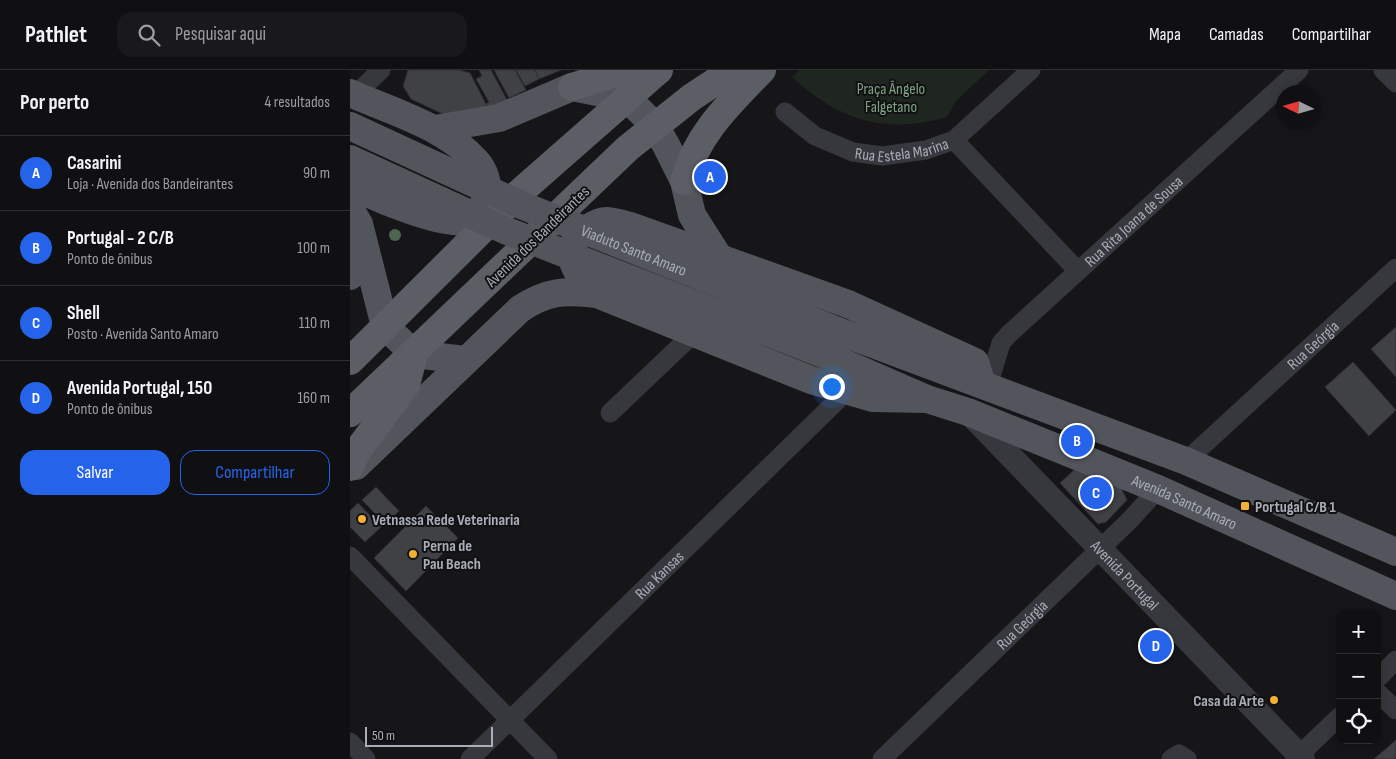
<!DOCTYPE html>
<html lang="pt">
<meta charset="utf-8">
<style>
:root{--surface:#101012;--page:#19191b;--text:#f1f3f6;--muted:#9c9d9f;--line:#303032;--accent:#2563eb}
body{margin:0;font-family:"Sofia Sans Condensed",sans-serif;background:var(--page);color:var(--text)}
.controls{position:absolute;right:15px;bottom:15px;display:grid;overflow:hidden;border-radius:10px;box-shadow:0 2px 12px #0003}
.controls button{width:45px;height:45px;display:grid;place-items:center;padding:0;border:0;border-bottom:1px solid var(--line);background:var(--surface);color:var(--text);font:25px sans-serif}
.compass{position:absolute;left:926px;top:15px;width:45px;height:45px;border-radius:50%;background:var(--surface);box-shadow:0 2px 12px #0003;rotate:275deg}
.scale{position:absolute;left:15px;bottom:12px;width:128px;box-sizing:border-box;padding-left:5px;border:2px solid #a8adb8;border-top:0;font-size:14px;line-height:18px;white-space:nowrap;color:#a8adb8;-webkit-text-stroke:4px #111113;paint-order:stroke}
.you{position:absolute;left:481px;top:316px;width:18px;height:18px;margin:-12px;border:4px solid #fff;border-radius:50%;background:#1a73e8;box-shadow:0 0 0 8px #1a73e833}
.badge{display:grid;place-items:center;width:32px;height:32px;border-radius:50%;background:var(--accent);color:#fff;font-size:16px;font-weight:700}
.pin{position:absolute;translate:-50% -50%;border:2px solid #fff;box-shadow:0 1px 5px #0006}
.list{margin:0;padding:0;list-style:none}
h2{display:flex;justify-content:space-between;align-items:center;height:65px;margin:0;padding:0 20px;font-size:21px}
h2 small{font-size:16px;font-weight:400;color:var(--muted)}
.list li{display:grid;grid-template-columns:32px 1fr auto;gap:15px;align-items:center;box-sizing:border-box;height:75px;padding:0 20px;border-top:1px solid var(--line)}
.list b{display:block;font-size:19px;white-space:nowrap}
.list p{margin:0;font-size:16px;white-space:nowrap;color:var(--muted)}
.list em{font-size:16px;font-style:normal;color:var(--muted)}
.actions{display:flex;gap:10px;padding:15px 20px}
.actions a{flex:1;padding:11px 0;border:1px solid var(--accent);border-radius:15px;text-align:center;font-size:18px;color:var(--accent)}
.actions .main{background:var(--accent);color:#fff}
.icon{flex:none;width:28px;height:28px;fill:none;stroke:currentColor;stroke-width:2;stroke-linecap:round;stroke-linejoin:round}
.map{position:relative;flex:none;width:1046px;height:689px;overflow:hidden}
header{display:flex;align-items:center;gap:30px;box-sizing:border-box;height:70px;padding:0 25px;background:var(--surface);border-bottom:1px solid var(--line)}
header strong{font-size:24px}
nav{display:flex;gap:28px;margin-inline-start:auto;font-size:18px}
.search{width:350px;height:45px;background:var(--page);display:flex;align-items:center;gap:12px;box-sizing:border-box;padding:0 18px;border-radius:15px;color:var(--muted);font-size:19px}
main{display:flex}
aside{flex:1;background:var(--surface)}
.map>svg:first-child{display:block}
</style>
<header>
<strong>Pathlet</strong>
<div class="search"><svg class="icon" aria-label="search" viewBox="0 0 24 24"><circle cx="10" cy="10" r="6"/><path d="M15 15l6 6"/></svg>Pesquisar aqui</div>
<nav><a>Mapa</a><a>Camadas</a><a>Compartilhar</a></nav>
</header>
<main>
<aside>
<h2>Por perto<small>4 resultados</small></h2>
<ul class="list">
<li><span class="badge">A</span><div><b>Casarini</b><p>Loja · Avenida dos Bandeirantes</p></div><em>90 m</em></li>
<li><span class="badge">B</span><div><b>Portugal - 2 C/B</b><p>Ponto de ônibus</p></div><em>100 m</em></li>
<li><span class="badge">C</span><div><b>Shell</b><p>Posto · Avenida Santo Amaro</p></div><em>110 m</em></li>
<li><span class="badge">D</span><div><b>Avenida Portugal, 150</b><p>Ponto de ônibus</p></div><em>160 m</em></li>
</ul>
<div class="actions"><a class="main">Salvar</a><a>Compartilhar</a></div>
</aside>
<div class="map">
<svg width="1046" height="689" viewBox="0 0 1046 689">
<rect width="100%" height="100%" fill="#161618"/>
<!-- green -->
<path fill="#1e261f" d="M 450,0 L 639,0 L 606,31 L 597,47 C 534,65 489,50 442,7 Z"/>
<!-- building -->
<g fill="#404145" stroke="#303034">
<path d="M 58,0 L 109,0 L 120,3 L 140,42 L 95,45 L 61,29 L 53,16 Z"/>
<path d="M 129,0 L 141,0 L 157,30 L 148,35 L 143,47 L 136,34 L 139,32 L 126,9 L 132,6 Z"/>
<path d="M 144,0 L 165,0 L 176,20 L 159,28 Z"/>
<path d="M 166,0 L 185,0 L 189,9 L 175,16 Z"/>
<path d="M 185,0 L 211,0 L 189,9 Z"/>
<path d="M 1046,257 L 1046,307 L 1021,279 Z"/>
<path d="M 1003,292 L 1046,340 L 1019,366 L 975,317 Z"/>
<path d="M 724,400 L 770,416 L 777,430 L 756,452 L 748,454 L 710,413 Z"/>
<path d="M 26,417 L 49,441 L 35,454 L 12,430 Z"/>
<path d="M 8,433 L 31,457 L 15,472 L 0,457 L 0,441 Z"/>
<path d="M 76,436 L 108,468 L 56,521 L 24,488 Z"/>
<path d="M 1046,670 L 1046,689 L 1024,689 Z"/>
</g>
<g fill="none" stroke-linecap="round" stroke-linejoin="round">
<!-- minor -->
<g stroke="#37383d" stroke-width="19">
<path d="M 1033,0 L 1046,13"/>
<path d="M 5,25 L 31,0"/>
<path id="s1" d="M 435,42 L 465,66 L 503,82 L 532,86 L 576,80 L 604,70 L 681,0"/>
<path d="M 604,70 L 727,200"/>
<path id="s2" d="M 638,316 L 651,273 L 659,264 L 949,0"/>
<path d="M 260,343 L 344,263"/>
<path id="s3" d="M 836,391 L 1046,198"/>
<path d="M 0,486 L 198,689"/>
<path d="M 1027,609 L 1046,590"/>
<path d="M 1027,622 L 1046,640"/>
<path d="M 0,672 L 16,689"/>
<path id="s4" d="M 120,689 L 497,321"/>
<path id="s5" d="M 532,689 L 780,450 L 808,419"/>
<path d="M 821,689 L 829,684 L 837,689"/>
<path d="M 945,689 L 990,646"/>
</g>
<!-- tertiary -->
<path stroke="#37383d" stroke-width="24" id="s6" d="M 619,343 L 953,689"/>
<!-- primary -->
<g stroke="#53555c" stroke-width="28">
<path d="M 0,23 C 43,42 94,56 126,91 C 135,101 139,114 136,126 C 134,136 128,146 119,150 C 97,159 21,126 0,114"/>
<path d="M 85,59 L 149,48 L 222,17 L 277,28 L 305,56 L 316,75 L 334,111 L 342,145 L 368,186"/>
<path d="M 0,139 L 9,154 L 35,256 L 64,284 L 115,290"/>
<path d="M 0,206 L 4,184 L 3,162"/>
<path d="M 231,207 C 217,188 219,171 238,158 C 243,155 251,151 256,151 C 265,151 275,155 283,157 L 498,234 L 625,292 L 632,314"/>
<path d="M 488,261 L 836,391 L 1046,482"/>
<path id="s7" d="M 483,288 L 577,329 L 618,342 L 808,419 L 1046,526"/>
<path d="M 6,396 L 170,239 C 197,221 215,220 247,224 L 461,310 L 523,328 L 577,329"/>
</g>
<!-- trunk -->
<g stroke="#5b5e65" stroke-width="28">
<path d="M 222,17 L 269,2 L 308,1"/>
<path d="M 334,111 C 346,65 379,34 412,0"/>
<path d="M 0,291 L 169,123 L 309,0"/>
<path d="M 0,343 L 278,78 L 342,27 L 383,0"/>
<path d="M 0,397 L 7,381 L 56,315 L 63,288"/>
</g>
<!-- primary-bridge -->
<g stroke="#53555c" stroke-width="28">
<path id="s8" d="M 0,56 L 171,135 L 488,261"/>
<path d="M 0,89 L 157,161 L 483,288"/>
</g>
</g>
<!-- trees -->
<circle fill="#506452" cx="45" cy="165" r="6"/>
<!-- markers -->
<g fill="#f2b134" stroke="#111113" stroke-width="2">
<rect x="890" y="431" width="10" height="10" rx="2.5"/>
<circle cx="12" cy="449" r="5"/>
<circle cx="63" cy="484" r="5"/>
<circle cx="924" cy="630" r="5"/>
</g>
<g text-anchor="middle" stroke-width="4" stroke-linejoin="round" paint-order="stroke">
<!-- park labels -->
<g font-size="16" fill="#7fa381" stroke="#111113">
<text x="541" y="24">Praça Ângelo<tspan x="541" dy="18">Falgetano</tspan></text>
</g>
<!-- street labels -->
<g font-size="16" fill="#a8adb8" stroke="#111113">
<text dy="6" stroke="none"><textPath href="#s1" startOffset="129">Rua Estela Marina</textPath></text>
<text dy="6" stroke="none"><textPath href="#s2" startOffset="225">Rua Rita Joana de Sousa</textPath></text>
<text transform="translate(187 166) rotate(-44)" y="6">Avenida dos Bandeirantes</text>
<text dy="6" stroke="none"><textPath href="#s8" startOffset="310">Viaduto Santo Amaro</textPath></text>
<text dy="6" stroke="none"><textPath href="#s3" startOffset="172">Rua Geórgia</textPath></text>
<text dy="6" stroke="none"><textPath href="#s7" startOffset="380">Avenida Santo Amaro</textPath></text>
<text dy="6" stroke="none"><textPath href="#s4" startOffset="264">Rua Kansas</textPath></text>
<text dy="6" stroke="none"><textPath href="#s6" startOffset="225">Avenida Portugal</textPath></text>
<text dy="6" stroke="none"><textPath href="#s5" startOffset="194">Rua Geórgia</textPath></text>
</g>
<!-- poi labels -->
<g font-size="16" font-weight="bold" fill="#a8adb8" stroke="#111113" text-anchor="start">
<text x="905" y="442">Portugal C/B 1</text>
<text x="22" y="455">Vetnassa Rede Veterinaria</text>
<text x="73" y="481">Perna de<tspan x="73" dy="18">Pau Beach</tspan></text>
<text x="914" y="636" text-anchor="end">Casa da Arte</text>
</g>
</g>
</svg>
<div class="controls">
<button>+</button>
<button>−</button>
<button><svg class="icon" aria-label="locate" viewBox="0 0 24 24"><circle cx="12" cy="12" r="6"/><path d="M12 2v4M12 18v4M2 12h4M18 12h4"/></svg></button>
</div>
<svg class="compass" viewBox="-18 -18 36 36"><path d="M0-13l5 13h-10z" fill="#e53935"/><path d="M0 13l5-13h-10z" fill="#9c9d9f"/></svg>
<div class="scale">50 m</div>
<div class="you"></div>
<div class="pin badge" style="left:360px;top:107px">A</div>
<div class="pin badge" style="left:727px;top:371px">B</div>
<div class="pin badge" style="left:746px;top:423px">C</div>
<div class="pin badge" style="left:806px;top:576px">D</div>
</div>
</main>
